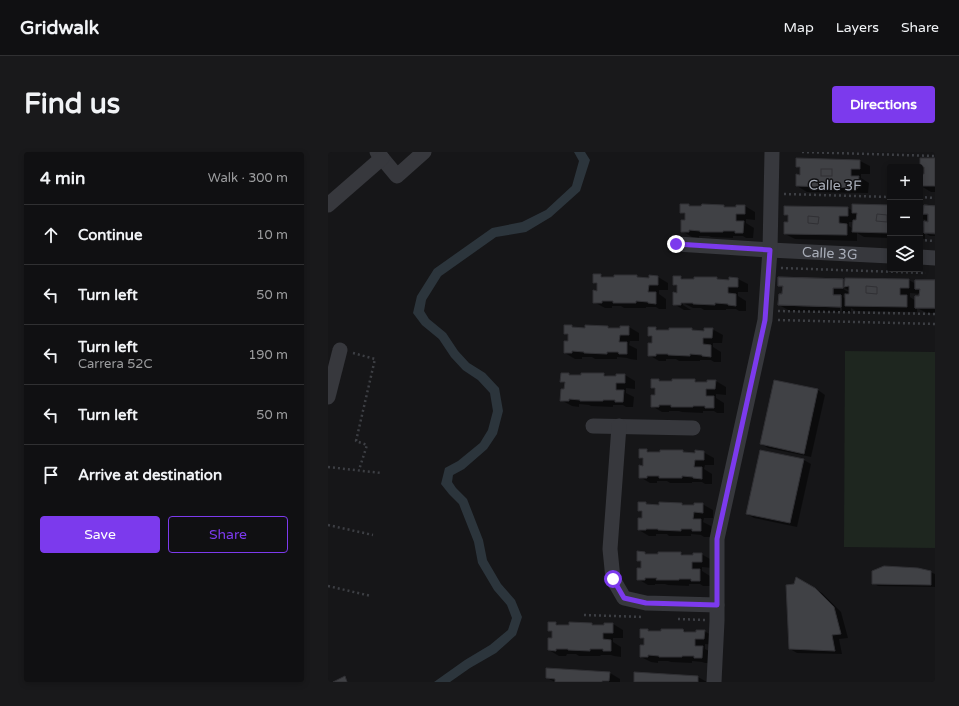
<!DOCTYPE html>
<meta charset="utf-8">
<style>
:root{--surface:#101012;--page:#19191b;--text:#f1f3f6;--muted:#9c9d9f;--line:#303032;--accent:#7c3aed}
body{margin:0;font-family:"Varela Round",sans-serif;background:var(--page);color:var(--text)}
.controls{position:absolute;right:12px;top:12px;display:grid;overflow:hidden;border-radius:4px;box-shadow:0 2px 6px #0003}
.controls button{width:36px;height:36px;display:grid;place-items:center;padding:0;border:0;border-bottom:1px solid var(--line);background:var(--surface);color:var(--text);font:20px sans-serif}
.stop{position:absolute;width:12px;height:12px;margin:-9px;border:3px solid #7c3aed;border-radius:50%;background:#fff}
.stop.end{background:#7c3aed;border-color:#fff;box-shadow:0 1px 4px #0008}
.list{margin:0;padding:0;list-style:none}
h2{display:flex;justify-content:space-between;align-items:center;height:52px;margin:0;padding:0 16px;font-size:17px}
h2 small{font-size:13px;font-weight:400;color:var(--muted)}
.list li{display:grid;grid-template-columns:26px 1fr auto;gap:12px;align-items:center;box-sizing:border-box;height:60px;padding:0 16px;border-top:1px solid var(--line)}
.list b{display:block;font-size:15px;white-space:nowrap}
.list p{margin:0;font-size:13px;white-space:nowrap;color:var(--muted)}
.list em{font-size:13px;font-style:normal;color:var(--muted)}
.actions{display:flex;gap:8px;padding:12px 16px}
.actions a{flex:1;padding:9px 0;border:1px solid var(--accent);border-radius:4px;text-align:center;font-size:14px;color:var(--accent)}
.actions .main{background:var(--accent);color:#fff}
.icon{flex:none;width:22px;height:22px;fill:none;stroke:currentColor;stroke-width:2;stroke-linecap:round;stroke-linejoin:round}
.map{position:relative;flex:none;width:607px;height:530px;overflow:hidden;border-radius:4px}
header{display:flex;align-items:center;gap:24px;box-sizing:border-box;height:56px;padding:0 20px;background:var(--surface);border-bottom:1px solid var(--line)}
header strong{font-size:19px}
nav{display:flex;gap:22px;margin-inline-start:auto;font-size:14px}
.intro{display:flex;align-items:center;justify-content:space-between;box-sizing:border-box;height:96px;padding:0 24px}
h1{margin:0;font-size:28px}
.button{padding:10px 18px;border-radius:4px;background:var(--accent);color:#fff;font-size:14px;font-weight:700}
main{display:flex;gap:24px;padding:0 24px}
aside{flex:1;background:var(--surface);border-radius:4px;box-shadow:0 2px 6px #0003}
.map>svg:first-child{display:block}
</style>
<header>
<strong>Gridwalk</strong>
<nav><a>Map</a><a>Layers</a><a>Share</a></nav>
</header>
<div class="intro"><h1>Find us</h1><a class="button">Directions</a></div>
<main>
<aside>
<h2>4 min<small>Walk · 300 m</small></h2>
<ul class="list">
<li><svg class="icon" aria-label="ahead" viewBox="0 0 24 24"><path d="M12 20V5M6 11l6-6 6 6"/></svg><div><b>Continue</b></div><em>10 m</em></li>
<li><svg class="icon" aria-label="left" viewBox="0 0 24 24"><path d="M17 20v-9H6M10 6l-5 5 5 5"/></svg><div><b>Turn left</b></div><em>50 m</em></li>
<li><svg class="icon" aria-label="left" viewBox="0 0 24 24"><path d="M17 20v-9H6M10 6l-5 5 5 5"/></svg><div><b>Turn left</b><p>Carrera 52C</p></div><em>190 m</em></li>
<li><svg class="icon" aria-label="left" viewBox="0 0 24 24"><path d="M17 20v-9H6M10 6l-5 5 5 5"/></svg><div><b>Turn left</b></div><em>50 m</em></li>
<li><svg class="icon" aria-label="arrive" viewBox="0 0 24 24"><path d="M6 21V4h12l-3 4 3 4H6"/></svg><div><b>Arrive at destination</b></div></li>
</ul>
<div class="actions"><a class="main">Save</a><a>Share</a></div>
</aside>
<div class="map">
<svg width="607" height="530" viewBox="0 0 607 530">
<rect width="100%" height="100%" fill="#161618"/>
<!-- green -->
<path fill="#1e261f" d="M 517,199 L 607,200 L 607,396 L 516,395 Z"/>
<!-- water -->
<path fill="#2c353c" d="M 246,0 L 257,0 L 262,8 L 252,39 L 223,65 L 198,80 L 168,85 L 113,124 L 98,148 L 96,159 L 101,167 L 118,181 L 130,199 L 141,211 L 157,221 L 171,236 L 175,259 L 169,282 L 159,297 L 136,317 L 125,323 L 124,330 L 128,336 L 139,347 L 155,388 L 159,408 L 173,432 L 187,448 L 194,465 L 188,483 L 168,501 L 142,516 L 122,530 L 106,530 L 137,508 L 162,493 L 180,478 L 184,466 L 179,453 L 166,438 L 150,411 L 146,390 L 131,352 L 121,342 L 113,332 L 117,316 L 130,309 L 152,291 L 160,278 L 165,259 L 162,241 L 150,228 L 135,218 L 123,205 L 111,187 L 94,173 L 85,161 L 89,144 L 106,117 L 164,76 L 194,70 L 218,58 L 244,34 L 251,9 Z"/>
<!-- shadow -->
<g fill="#0007" fill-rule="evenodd">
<path d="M 607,7 L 607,40 L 603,40 L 593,34 L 597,24 L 597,17 L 593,14 Z"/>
<path d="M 532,9 L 542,14 L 542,22 L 533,22 L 533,26 L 541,31 L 540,41 L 479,40 L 469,34 L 473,24 L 473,17 L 469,14 Z"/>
<path d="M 360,53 L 364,55 L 396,54 L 400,56 L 409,56 L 409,54 L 417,54 L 427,60 L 427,68 L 418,67 L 418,71 L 426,76 L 425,86 L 418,86 L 415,84 L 405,84 L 405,86 L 383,85 L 381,84 L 371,84 L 371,86 L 364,85 L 354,79 L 358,69 L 358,63 L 353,60 Z"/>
<path d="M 562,54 L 562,86 L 536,85 L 529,81 L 529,89 L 467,87 L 457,82 L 461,71 L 461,65 L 457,62 L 457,55 L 520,56 L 525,59 ZM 521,70 L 526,70 L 525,77 L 521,74 Z"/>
<path d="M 607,55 L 607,80 L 601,80 L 601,82 L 607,83 L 607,84 L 602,84 L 597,81 L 597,87 L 592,86 L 592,73 L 597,76 L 601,71 L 601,64 L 599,63 L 599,68 L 592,67 L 592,56 L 597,59 Z"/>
<path d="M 266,123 L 273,123 L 277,126 L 309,124 L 313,127 L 322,127 L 330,125 L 340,131 L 340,138 L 331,138 L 331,142 L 338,147 L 338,157 L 331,157 L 328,155 L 318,155 L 318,156 L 296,156 L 293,154 L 284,154 L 284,156 L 277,156 L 266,150 L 270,140 L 270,133 L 266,131 Z"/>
<path d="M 346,125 L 353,125 L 357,128 L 389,126 L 393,128 L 402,129 L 410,127 L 420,132 L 420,140 L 410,140 L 410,144 L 418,149 L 418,159 L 411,159 L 408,157 L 398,157 L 398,158 L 376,158 L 373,156 L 365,156 L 355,151 L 355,153 L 363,158 L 356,158 L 346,152 L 350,142 L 350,135 L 346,133 Z"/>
<path d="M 514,128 L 518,130 L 581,128 L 588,132 L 607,129 L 607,161 L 599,161 L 589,156 L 589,160 L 528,159 L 523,156 L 523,160 L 462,159 L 451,153 L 455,143 L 456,136 L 451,134 ZM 511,133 L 522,139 L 522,141 L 510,134 ZM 516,141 L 518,141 L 518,147 L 515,145 ZM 582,141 L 592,142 L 588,149 L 582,145 ZM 512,146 L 514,146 L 514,160 L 512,160 Z"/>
<path d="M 237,174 L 244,174 L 248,176 L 258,177 L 280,175 L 284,177 L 301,175 L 311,181 L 311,189 L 302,189 L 301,193 L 309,197 L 309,208 L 302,207 L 299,206 L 289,205 L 289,207 L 267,207 L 264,205 L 254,205 L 254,207 L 247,207 L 237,201 L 241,190 L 241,184 L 237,181 Z"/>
<path d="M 328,176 L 332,179 L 363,177 L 368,179 L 377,180 L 384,177 L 395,183 L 394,191 L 385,191 L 385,195 L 393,200 L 393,210 L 386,210 L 383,208 L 372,208 L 372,209 L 351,209 L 348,207 L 338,207 L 338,209 L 331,209 L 321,203 L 325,192 L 325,186 L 321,184 Z"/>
<path d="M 240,222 L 245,224 L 254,224 L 254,222 L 276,222 L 281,225 L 289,225 L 297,223 L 307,229 L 307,237 L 298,236 L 298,241 L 306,245 L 305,255 L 298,255 L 295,253 L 285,253 L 285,255 L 263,254 L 261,253 L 251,252 L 251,255 L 244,254 L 233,248 L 237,238 L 238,232 L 233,229 Z"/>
<path d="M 331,228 L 335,230 L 366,228 L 371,231 L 380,231 L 388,229 L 398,235 L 398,243 L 388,242 L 388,246 L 396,251 L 396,261 L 389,261 L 386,259 L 375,259 L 375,261 L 354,260 L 351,259 L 341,259 L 341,260 L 334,260 L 324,254 L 328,244 L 328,238 L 324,235 Z"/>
<path d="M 447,229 L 490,238 L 497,243 L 483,305 L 440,296 L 433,292 Z"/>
<path d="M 319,298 L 323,301 L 355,299 L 359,302 L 368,302 L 375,300 L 386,306 L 386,313 L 377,313 L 376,317 L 384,322 L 384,332 L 377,332 L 374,330 L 364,330 L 364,331 L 342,331 L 339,329 L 329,329 L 329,331 L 322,331 L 312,325 L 316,315 L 316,308 L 312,306 Z"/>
<path d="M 476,308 L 483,312 L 469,375 L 426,366 L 419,362 Z"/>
<path d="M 318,351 L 322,353 L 332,354 L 354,352 L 358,354 L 374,352 L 385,358 L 385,366 L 376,366 L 375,370 L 383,374 L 383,385 L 376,385 L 373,383 L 363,382 L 363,384 L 341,384 L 339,382 L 328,382 L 328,384 L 321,384 L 311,378 L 315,367 L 315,361 L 311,359 Z"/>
<path d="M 317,401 L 321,403 L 353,401 L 357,404 L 366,404 L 373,402 L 384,408 L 384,416 L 374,415 L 374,419 L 382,424 L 382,434 L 375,434 L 372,432 L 361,432 L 361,434 L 340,433 L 337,432 L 327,432 L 327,433 L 320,433 L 310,427 L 314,417 L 314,410 L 310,408 Z"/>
<path d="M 602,420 L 607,422 L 607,435 L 550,434 L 545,431 Z"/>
<path d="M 468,427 L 494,441 L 513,460 L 520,486 L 511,487 L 514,502 L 469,501 L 462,497 L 467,432 Z"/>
<path d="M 221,471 L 228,471 L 232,474 L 264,472 L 268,474 L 285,472 L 295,478 L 295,486 L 285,486 L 285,490 L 293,495 L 293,505 L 286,504 L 283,503 L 273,503 L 272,504 L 251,504 L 248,502 L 239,502 L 238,504 L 231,504 L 221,498 L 225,487 L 225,481 L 221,478 Z"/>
<path d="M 320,478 L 324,480 L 355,478 L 360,481 L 368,481 L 376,479 L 387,485 L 386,493 L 377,492 L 377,497 L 385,501 L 385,511 L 377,511 L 374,510 L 364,509 L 364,511 L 343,510 L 340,509 L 330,509 L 330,511 L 323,510 L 313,505 L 317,494 L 317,488 L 313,485 Z"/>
<path d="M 282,521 L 292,527 L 292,530 L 227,530 L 219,526 Z"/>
<path d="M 370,525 L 379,530 L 308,530 Z"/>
</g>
<!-- building -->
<g fill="#404145" stroke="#303034" fill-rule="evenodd">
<path d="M 468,6 L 532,8 L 532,17 L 523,17 L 523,24 L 531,24 L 530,36 L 468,34 L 468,22 L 472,23 L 472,15 L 468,15 Z"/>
<path d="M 592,6 L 607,6 L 607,34 L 592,34 L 593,22 L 596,22 L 596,15 L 592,15 Z"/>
<rect x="493" y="17" width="11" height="7"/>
<path d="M 352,52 L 361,52 L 361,54 L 373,54 L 374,52 L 396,53 L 396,55 L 408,55 L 408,53 L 417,53 L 417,62 L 408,62 L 408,69 L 416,69 L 415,81 L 407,81 L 407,79 L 395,79 L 395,80 L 372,80 L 372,79 L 361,78 L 361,80 L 353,80 L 353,68 L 357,68 L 357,61 L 352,61 Z"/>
<path d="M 524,52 L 562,53 L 562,81 L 524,80 L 525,68 L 528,68 L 529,61 L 524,61 Z"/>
<path d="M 596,53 L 607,54 L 607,81 L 596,81 L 596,69 L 600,70 L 600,62 L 595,62 Z"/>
<path d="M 596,53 L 607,54 L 607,81 L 596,81 L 596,69 L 600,70 L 600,62 L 595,62 Z"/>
<path d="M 456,54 L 520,55 L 520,64 L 511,64 L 511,71 L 519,72 L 519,83 L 456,82 L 456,70 L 460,70 L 460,63 L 456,63 Z"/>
<path d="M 549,62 L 559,63 L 559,70 L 548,69 Z"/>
<path d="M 480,64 L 491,65 L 490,72 L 480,71 Z"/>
<path d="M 265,122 L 273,122 L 273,125 L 286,125 L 286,123 L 309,123 L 309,125 L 321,126 L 321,123 L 330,124 L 330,133 L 321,133 L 320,140 L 328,140 L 328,152 L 320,151 L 320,150 L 308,149 L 308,151 L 285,151 L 285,149 L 274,149 L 274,151 L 265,151 L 265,138 L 269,139 L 269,131 L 265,131 Z"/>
<path d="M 345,124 L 353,124 L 353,127 L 366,127 L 366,125 L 389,125 L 389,127 L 401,128 L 401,125 L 410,126 L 410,135 L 400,135 L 400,141 L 408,142 L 408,154 L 400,153 L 400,152 L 387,151 L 387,153 L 365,152 L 365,151 L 353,151 L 353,153 L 345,153 L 345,140 L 349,141 L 349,133 L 345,133 Z"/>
<path d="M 450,125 L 515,127 L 515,136 L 505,136 L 505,143 L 513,143 L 513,155 L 450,153 L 451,142 L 454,142 L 455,134 L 450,134 ZM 478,136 L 489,136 L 489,143 L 478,143 Z"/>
<path d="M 450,125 L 515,127 L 515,136 L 505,136 L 505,143 L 513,143 L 513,155 L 450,153 L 451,142 L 454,142 L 455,134 L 450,134 Z"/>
<path d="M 517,126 L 581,127 L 581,136 L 572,136 L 572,143 L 579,143 L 579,155 L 517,154 L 517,142 L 521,142 L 521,134 L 516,135 Z"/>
<path d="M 587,128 L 607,128 L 607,156 L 587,156 L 587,144 L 591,144 L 592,137 L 587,137 Z"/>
<path d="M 587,128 L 607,128 L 607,156 L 587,156 L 587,144 L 591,144 L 592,137 L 587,137 Z"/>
<path d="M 538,134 L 549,135 L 549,142 L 538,141 Z"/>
<path d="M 236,173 L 244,173 L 244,175 L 257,176 L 257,173 L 280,174 L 280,176 L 292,176 L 292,174 L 301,174 L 301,183 L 292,183 L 291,190 L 299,190 L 299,202 L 291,202 L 290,200 L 279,200 L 279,202 L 256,201 L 256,200 L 244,199 L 244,201 L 236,201 L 236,189 L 240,189 L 240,182 L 236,182 Z"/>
<path d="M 320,175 L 328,175 L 328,178 L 341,178 L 341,176 L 364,176 L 364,178 L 376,179 L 376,176 L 385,176 L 384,186 L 375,186 L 375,192 L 383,193 L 383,205 L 374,204 L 374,203 L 362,202 L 362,204 L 340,203 L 340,202 L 328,202 L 328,204 L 320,204 L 320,191 L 324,191 L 324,184 L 320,184 Z"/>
<path d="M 233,221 L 241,221 L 241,223 L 253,223 L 253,221 L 276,221 L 276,224 L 288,224 L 288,222 L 297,222 L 297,231 L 288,231 L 288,238 L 296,238 L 295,250 L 287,250 L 287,248 L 275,248 L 275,249 L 252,249 L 252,248 L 241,247 L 241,249 L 232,249 L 233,237 L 236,237 L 237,230 L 232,230 Z"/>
<path d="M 323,227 L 331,227 L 331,229 L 344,229 L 344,227 L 367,227 L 367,230 L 379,230 L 379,228 L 388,228 L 387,237 L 378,237 L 378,244 L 386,244 L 386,256 L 377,256 L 377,254 L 365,254 L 365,255 L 343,255 L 343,253 L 331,253 L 331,255 L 323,255 L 323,243 L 327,243 L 327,236 L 323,236 Z"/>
<path d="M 446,228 L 490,237 L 476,302 L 432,292 Z"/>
<path d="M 311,297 L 319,297 L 319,300 L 332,300 L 332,298 L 355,298 L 355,300 L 367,301 L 367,298 L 376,299 L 376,308 L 367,308 L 366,315 L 374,315 L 374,327 L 365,326 L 365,325 L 354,324 L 354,326 L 331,326 L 331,324 L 319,324 L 319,326 L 311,326 L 311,313 L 315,314 L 315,306 L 311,306 Z"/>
<path d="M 432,298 L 476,307 L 462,371 L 418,362 Z"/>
<path d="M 310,350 L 318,350 L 318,352 L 331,353 L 331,350 L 354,351 L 354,353 L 366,353 L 366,351 L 375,351 L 375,361 L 366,360 L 365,367 L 373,367 L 373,379 L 364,379 L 364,377 L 353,377 L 353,379 L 330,378 L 330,377 L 318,377 L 318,378 L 310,378 L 310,366 L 314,366 L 314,359 L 310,359 Z"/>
<path d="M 309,399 L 317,400 L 317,402 L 330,402 L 330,400 L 353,400 L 353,403 L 365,403 L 365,401 L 374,401 L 374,410 L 364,410 L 364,417 L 372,417 L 372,429 L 363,429 L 363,427 L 351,427 L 351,428 L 328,428 L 329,426 L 317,426 L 317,428 L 309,428 L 309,416 L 313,416 L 313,409 L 309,409 Z"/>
<path d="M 556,414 L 590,416 L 603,419 L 603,433 L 544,432 L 544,419 Z"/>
<path d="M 468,425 L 487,436 L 506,455 L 513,482 L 504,483 L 507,499 L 461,497 L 458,433 L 466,432 Z"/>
<path d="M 220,470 L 228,470 L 228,473 L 241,473 L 241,470 L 264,471 L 264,473 L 276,473 L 276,471 L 285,471 L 285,481 L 275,481 L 275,487 L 283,488 L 283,499 L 275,499 L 275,497 L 262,497 L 262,499 L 240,498 L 240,497 L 228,497 L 228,499 L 220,498 L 220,486 L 224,486 L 224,479 L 220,479 Z"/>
<path d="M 312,477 L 320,477 L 320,479 L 333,479 L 333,477 L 355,477 L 356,480 L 368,480 L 368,478 L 377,478 L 376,487 L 367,487 L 367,494 L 375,494 L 374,506 L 366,506 L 366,504 L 354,504 L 354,505 L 331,505 L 331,504 L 320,503 L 320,505 L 312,505 L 312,493 L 316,493 L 316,486 L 312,486 Z"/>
<path d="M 218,516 L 282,520 L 281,529 L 274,529 L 274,530 L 227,530 L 227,527 L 218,526 Z"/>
<path d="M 306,520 L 370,524 L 370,530 L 306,530 Z"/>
<path d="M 17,524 L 19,530 L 5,530 Z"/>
</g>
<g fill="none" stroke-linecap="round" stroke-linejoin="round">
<!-- path -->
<g stroke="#3d3f44" stroke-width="2.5" stroke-dasharray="2 3" stroke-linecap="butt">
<path d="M 474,0 L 607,4"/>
<path d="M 456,42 L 562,45"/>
<path d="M 592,45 L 607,46"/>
<path d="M 592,88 L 607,89"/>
<path d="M 453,116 L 598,121"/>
<path d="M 450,159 L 607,162"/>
<path d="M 450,168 L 607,172"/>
<path d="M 25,201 L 47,207 L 28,289 L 39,293 L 31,318"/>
<path d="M 0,315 L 53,321"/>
<path d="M 0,373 L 45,383"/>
<path d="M 0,434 L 43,444"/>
<path d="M 256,463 L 315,465"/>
<path d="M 350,467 L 377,468"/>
</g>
<!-- street -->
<g stroke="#37383d" stroke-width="15">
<path d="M 49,0 L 69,24 L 96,0"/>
<path d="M 0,53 L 54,6"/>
<path id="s1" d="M 349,92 L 442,98 L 562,104"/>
<path d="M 592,105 L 607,106"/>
<path d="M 0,245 L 12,198"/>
<path d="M 265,274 L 365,276"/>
<path d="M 291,274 L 282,397 L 285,427 L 296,446 L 318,451 L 389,453"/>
<path d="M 386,530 L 389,469 L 389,387 L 437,168 L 442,98 L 444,0"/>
</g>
</g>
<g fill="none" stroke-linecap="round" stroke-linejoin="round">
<!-- route -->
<path stroke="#7c3aed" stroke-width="5" d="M 285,427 L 296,446 L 318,451 L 389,453 L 389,387 L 437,168 L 442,98 L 348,92"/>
</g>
<g text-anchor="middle" stroke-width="3" stroke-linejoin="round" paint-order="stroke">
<!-- street labels -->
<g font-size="14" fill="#a8adb8" stroke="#111113">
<text transform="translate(507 33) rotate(1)" y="5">Calle 3F</text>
<text dy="5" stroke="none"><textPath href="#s1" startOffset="153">Calle 3G</textPath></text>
</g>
</g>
</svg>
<div class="controls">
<button>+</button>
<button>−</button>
<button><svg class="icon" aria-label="layers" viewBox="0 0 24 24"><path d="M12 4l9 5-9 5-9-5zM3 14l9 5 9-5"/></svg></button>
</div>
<div class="stop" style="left:285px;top:427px"></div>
<div class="stop end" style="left:348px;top:92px"></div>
</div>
</main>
